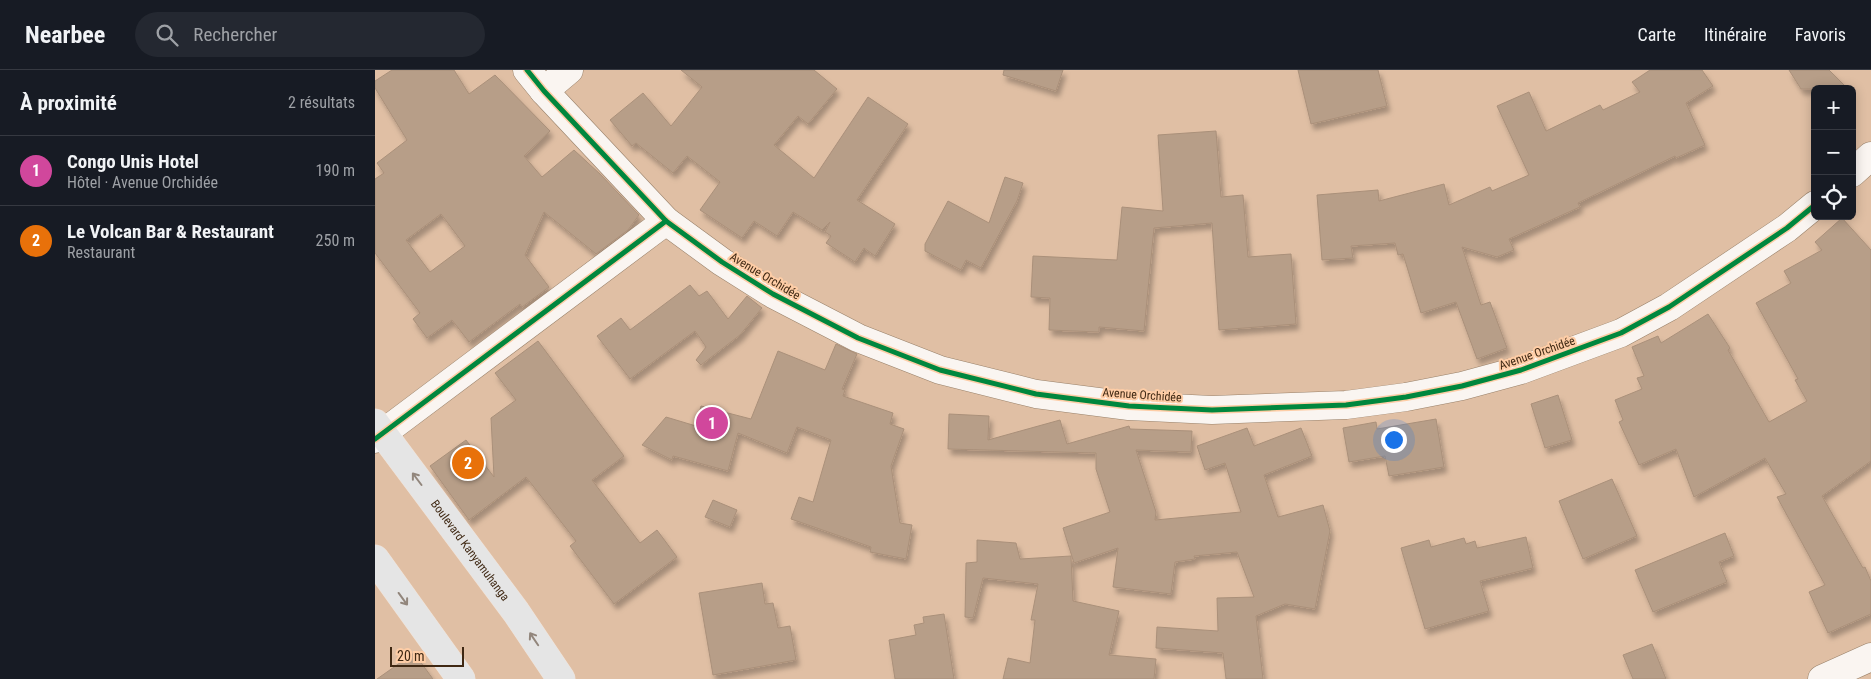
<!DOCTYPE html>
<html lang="fr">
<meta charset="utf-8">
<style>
:root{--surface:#171b24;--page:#242831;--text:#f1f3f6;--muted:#9ea1a6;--line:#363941;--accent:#1a73e8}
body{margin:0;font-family:"Roboto Condensed",sans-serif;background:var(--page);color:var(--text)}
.controls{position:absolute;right:15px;top:15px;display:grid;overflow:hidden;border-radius:8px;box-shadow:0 2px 12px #0003}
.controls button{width:45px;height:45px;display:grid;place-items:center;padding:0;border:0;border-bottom:1px solid var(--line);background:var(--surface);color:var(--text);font:25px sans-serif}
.scale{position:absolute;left:15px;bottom:12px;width:74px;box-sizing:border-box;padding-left:5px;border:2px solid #3f2813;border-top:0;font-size:14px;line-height:18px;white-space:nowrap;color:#3f2813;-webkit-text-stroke:4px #fecda6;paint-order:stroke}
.you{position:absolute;left:1018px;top:369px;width:18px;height:18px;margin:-12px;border:4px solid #fff;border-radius:50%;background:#1a73e8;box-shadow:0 0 0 8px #1a73e833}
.badge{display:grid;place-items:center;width:32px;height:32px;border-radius:50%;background:var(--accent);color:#fff;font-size:16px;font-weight:700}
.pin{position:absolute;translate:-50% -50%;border:2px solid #fff;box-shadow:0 1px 5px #0006}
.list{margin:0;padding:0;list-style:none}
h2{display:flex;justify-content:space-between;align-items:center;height:65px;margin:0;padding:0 20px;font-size:21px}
h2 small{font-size:16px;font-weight:400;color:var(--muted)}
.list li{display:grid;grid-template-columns:32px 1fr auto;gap:15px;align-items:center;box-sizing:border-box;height:70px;padding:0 20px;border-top:1px solid var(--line)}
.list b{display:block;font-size:19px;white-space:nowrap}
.list p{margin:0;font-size:16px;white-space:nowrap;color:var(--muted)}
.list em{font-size:16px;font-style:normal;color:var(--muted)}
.icon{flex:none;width:28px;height:28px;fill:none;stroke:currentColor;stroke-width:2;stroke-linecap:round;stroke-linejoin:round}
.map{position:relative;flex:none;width:1496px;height:609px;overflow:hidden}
header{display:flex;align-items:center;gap:30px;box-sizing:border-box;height:70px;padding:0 25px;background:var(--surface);border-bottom:1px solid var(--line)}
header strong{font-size:24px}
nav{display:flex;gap:28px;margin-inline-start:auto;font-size:18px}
.search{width:350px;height:45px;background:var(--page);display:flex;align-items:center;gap:12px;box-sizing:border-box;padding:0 18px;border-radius:28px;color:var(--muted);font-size:19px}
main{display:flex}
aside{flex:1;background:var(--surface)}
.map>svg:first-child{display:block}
</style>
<header>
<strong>Nearbee</strong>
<div class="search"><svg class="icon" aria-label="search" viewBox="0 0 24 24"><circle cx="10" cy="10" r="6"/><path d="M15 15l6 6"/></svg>Rechercher</div>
<nav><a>Carte</a><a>Itinéraire</a><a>Favoris</a></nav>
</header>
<main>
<aside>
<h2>À proximité<small>2 résultats</small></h2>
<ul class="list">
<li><span class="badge" style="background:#d1479c">1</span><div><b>Congo Unis Hotel</b><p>Hôtel · Avenue Orchidée</p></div><em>190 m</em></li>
<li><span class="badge" style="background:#e8710a">2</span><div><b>Le Volcan Bar &amp; Restaurant</b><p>Restaurant</p></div><em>250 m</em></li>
</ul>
</aside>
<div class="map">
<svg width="1496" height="609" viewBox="0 0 1496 609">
<defs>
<filter id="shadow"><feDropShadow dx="3" dy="5.5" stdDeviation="2.5" flood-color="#0004"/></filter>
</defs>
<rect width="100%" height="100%" fill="#e0bfa4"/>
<!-- building -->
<g fill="#b79e88" stroke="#aa907a" fill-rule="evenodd" filter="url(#shadow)">
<path d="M 17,0 L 79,0 L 94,24 L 120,5 L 175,61 L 149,86 L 167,107 L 199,80 L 225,104 L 264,145 L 253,160 L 221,184 L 169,142 L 150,185 L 174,217 L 147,237 L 145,234 L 94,272 L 77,250 L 52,268 L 38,249 L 45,243 L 0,183 L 0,109 L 9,103 L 2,93 L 32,70 L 0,18 L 0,11 ZM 66,144 L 90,176 L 55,202 L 31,170 Z"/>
<path d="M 306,0 L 439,0 L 462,19 L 433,54 L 423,46 L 399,75 L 439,108 L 493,27 L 533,54 L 482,130 L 520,154 L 500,186 L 489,178 L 480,192 L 451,173 L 456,166 L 450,162 L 455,152 L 447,160 L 418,142 L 402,166 L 379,151 L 367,168 L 325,140 L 345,112 L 312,86 L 298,103 L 261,73 L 257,76 L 235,50 L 268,23 L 296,56 L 327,17 Z"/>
<path d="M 629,0 L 688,0 L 681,21 L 628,5 Z"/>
<path d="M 923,0 L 1003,0 L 1012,36 L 936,54 Z"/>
<path d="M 1275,0 L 1327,0 L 1338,16 L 1311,33 L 1330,75 L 1301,88 L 1300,86 L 1203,133 L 1205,137 L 1134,169 L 1139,180 L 1122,187 L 1087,177 L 1106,235 L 1115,232 L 1132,278 L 1102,289 L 1081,232 L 1046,243 L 1028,184 L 1023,185 L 1020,173 L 976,176 L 978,188 L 947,190 L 942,125 L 1003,120 L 1004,131 L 1069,114 L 1074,135 L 1115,117 L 1117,121 L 1154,105 L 1122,36 L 1154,22 L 1171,61 L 1225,35 L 1228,40 L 1265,22 L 1257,12 Z"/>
<path d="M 1414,0 L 1454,0 L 1473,19 L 1426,19 Z"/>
<path d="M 841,61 L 846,127 L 868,125 L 873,187 L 916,184 L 921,254 L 844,260 L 837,153 L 779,158 L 769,261 L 724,257 L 724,262 L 674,260 L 675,228 L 656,227 L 658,186 L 742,190 L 747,137 L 788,141 L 783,65 Z"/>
<path d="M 630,107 L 648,113 L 642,131 L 606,198 L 591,190 L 586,200 L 550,181 L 550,174 L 573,131 L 614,153 Z"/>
<path d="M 1467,148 L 1496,180 L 1496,391 L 1447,426 L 1488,498 L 1490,497 L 1496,511 L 1496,544 L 1453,563 L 1434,522 L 1450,515 L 1402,427 L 1411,424 L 1390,388 L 1319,427 L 1301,379 L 1264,395 L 1244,352 L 1248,350 L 1240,330 L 1267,319 L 1262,308 L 1269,306 L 1257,277 L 1283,266 L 1286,273 L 1333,244 L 1355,278 L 1353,280 L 1394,352 L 1432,331 L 1420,310 L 1423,309 L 1381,233 L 1416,213 L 1409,201 L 1447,180 L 1440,172 Z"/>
<path d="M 315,215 L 324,226 L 332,221 L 353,249 L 372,226 L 387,238 L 365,265 L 326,295 L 321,290 L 331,277 L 320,261 L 255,309 L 222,266 L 246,248 L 255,260 Z"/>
<path d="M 163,271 L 249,386 L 217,410 L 265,473 L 282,460 L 302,487 L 239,534 L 195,476 L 201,471 L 151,407 L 94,450 L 55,396 L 91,370 L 119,407 L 116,348 L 141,330 L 120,303 Z"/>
<path d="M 461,274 L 482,284 L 467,319 L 470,320 L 468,326 L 518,343 L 515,354 L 529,359 L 516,396 L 525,453 L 537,455 L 531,489 L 495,482 L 496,477 L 416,449 L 424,427 L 438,432 L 456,370 L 422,357 L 412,383 L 363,363 L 353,401 L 298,386 L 297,390 L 267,375 L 291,347 L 321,356 L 326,336 L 376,349 L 403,281 L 450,300 Z"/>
<path d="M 1183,325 L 1197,370 L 1170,378 L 1156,334 Z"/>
<path d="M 574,344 L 614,346 L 613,370 L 685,350 L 692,374 L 754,356 L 755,359 L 817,361 L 816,382 L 761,380 L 781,442 L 780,450 L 866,442 L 850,393 L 830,400 L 822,376 L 872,358 L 879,376 L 926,358 L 937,386 L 889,405 L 903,447 L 948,435 L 955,461 L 940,539 L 910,534 L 881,546 L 888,609 L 851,609 L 848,583 L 781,578 L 782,557 L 843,561 L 842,528 L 879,527 L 862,482 L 819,486 L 820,489 L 800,492 L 796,524 L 738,517 L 743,478 L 699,493 L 688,458 L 735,442 L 721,399 L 721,383 L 573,379 Z"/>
<path d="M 1061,349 L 1069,397 L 1014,406 L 1010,386 L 974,392 L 968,358 L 1001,352 L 1002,359 Z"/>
<path d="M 1237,409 L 1262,466 L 1208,489 L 1184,431 Z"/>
<path d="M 338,430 L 362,440 L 355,457 L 330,447 Z"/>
<path d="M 1350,463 L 1359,486 L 1344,492 L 1352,512 L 1278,542 L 1260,500 Z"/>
<path d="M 1151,467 L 1158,498 L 1105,511 L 1114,541 L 1050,559 L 1026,478 L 1054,470 L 1056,477 L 1089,468 L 1091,474 L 1100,471 L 1102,478 Z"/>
<path d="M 602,470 L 641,473 L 645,489 L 696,486 L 698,531 L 744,541 L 734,585 L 781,589 L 779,609 L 628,609 L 633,588 L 655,593 L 660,550 L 656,550 L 663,514 L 608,508 L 598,548 L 590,547 L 591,493 L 602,492 Z"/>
<path d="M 387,513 L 390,534 L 398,533 L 403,558 L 415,556 L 421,590 L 338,605 L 324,523 Z"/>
<path d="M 569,544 L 579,609 L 520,609 L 514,570 L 541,565 L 539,555 L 549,553 L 548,547 Z"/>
<path d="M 1277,574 L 1291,609 L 1258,609 L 1248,585 Z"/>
<path d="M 39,583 L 58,609 L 2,609 Z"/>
</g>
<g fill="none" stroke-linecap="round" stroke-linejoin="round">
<!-- minor casing -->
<g stroke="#988069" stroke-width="29">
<g id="minor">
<path d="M 152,0 L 169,21 L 291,151 L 347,192 L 398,224 L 483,268 L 565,300 L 661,324 L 754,336 L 837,340 L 971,335 L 1031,327 L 1087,316 L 1146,300 L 1246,263 L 1294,237 L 1412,158 L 1440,135"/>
<path d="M 169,21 L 194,0"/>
<path d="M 1477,103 L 1496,86"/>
<path d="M 0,369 L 291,151"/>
<path d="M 1447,609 L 1496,587"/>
</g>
</g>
<!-- major casing -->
<g stroke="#f1e2d6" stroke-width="29">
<g id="major">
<path id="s1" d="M 0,353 L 141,542 L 186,609"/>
<path d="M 0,489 L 86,609"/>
</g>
</g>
<!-- minor -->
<use href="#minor" stroke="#faf5f1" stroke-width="28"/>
<!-- major -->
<use href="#major" stroke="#e5e5e5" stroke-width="28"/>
<!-- cycleway casing -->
<g stroke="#fecda6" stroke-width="8">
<g id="cycleway">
<path d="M 152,0 L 169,21 L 291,151 L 347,192 L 398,224 L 483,268 L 565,300 L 661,324 L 754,336 L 837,340 L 971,335 L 1031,327 L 1087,316 L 1146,300 L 1246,263 L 1294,237 L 1412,158 L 1440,135"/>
<path d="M 0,369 L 291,151"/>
</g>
</g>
<!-- cycleway -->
<use href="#cycleway" stroke="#00873e" stroke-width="5"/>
</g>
<!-- one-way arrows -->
<defs><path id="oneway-shaft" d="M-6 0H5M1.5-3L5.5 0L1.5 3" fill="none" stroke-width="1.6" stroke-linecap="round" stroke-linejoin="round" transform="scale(1.25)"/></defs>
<g stroke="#92867c">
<use href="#oneway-shaft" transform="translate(42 409) rotate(-127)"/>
<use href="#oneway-shaft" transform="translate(28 529) rotate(54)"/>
<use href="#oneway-shaft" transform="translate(159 569) rotate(-124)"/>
</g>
<g text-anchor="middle" stroke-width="4" stroke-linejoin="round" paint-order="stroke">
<!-- street labels -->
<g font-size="12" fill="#3f2813" stroke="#fecda6">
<text transform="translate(390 206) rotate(31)" y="4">Avenue Orchidée</text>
<text transform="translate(1162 283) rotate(-19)" y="4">Avenue Orchidée</text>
<text transform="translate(767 325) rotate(4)" y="4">Avenue Orchidée</text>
<text dy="4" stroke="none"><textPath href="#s1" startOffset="159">Boulevard Kanyamuhanga</textPath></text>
</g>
</g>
</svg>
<div class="controls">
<button>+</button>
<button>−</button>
<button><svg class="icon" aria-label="locate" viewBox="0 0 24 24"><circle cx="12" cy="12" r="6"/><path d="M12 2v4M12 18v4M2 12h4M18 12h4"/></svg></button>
</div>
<div class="scale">20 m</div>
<div class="you"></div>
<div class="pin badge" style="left:337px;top:353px;background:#d1479c">1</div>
<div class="pin badge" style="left:93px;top:393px;background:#e8710a">2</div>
</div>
</main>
